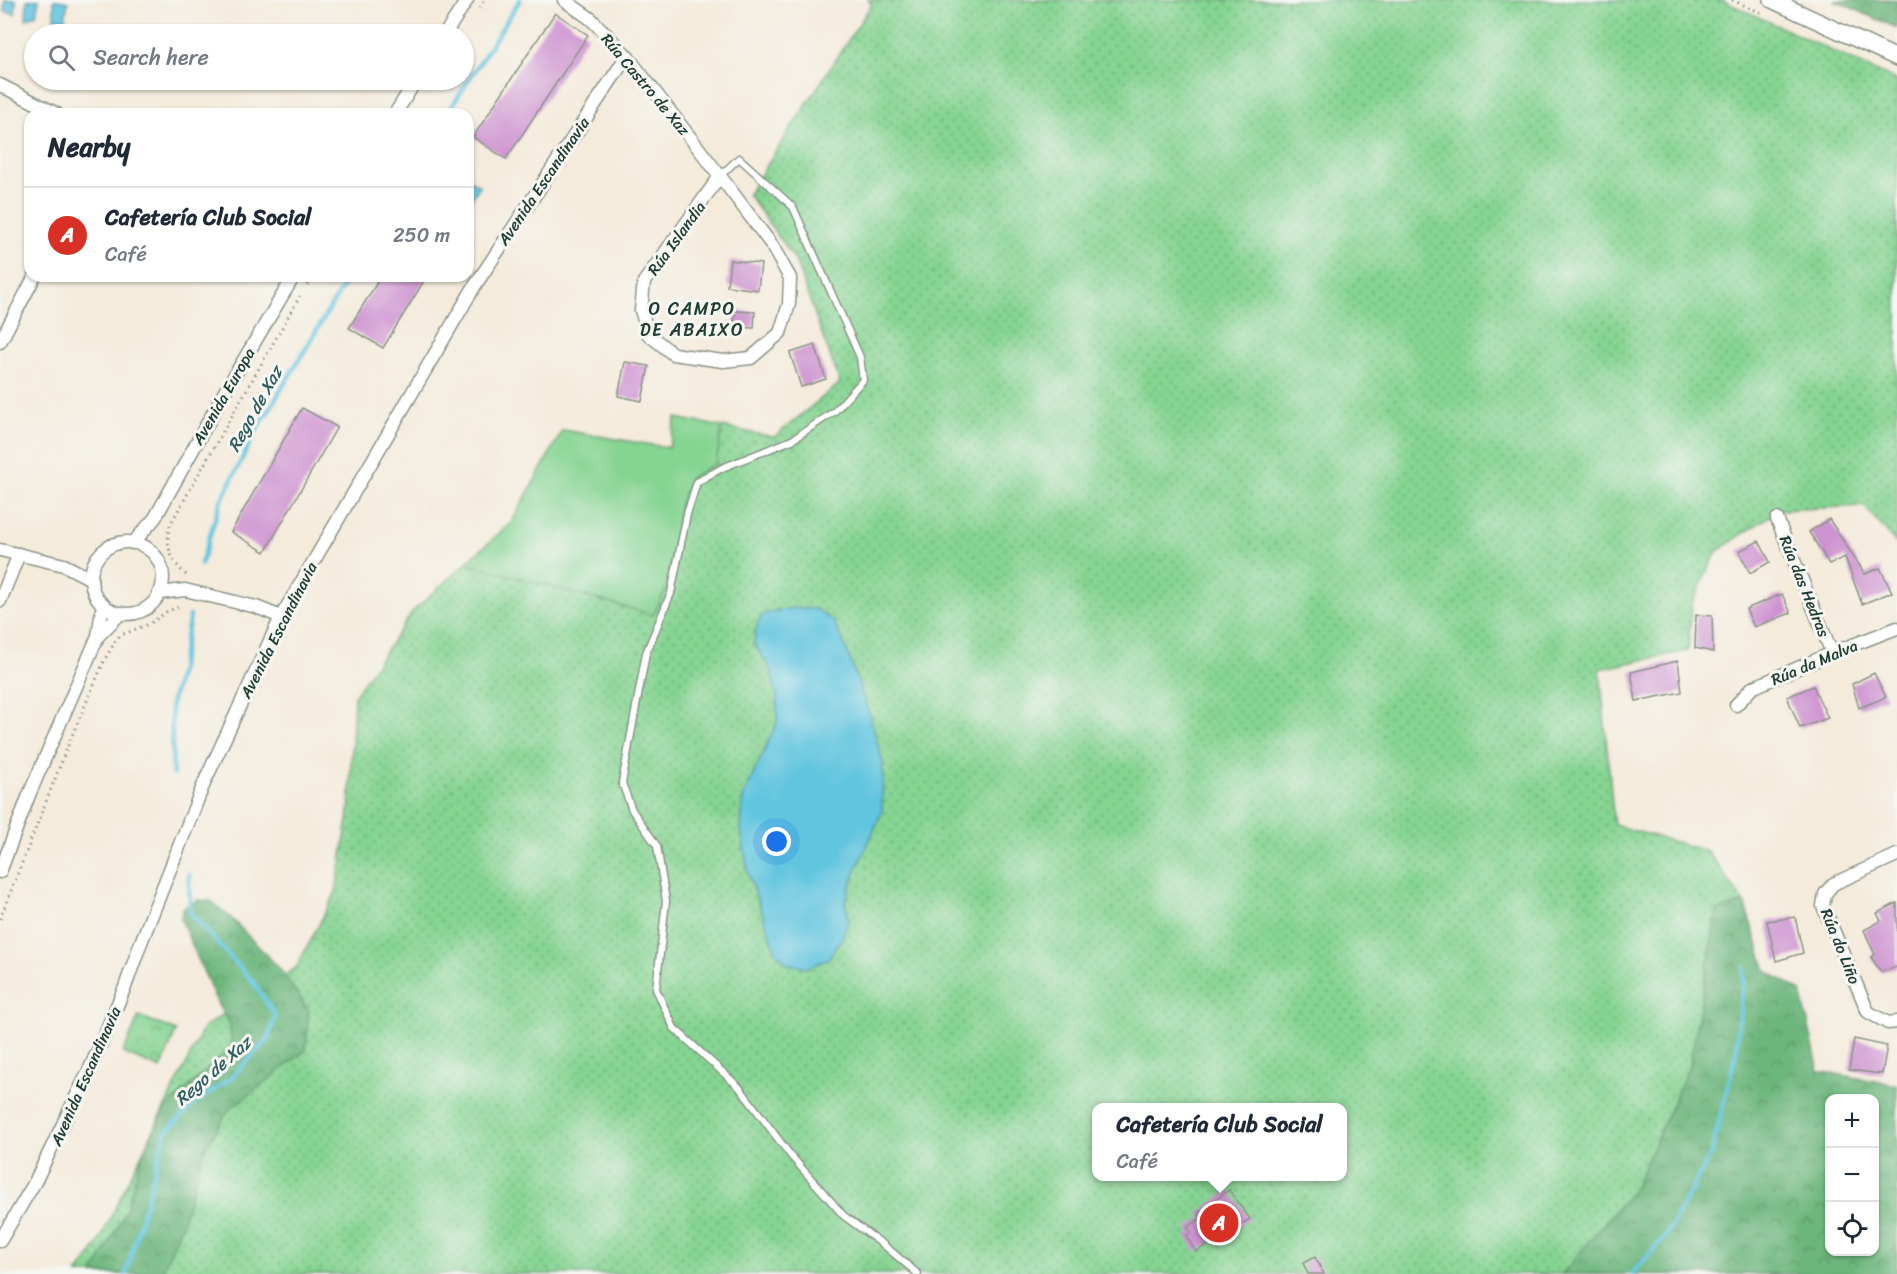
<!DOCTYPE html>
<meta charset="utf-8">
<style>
:root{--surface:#fff;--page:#f6f6f7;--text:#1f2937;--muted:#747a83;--line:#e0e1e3;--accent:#d93025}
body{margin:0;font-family:Sriracha,sans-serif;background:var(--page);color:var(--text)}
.controls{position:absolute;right:18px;bottom:18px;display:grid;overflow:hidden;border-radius:12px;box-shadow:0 2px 4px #0004}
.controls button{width:54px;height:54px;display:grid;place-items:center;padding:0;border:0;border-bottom:2px solid var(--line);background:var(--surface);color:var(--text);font:30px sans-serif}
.you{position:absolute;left:777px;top:842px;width:21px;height:21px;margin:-15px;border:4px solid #fff;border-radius:50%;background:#1a73e8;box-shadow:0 0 0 9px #1a73e833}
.badge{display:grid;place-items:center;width:39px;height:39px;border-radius:50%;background:var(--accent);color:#fff;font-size:20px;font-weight:700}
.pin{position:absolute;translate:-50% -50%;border:3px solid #fff;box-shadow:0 2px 6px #0006}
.popup{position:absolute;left:1092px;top:1103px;width:255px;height:78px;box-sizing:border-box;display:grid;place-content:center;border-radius:12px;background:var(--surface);filter:drop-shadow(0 2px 4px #0005);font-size:20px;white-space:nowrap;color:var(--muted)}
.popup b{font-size:22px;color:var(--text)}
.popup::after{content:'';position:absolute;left:50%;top:100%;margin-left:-12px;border:12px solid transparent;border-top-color:var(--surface)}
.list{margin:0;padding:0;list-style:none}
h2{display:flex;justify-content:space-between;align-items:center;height:78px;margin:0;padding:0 24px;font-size:26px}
h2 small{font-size:20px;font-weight:400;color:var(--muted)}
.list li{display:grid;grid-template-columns:39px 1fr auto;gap:18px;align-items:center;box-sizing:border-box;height:96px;padding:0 24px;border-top:2px solid var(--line)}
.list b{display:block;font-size:22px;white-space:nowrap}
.list p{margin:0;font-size:20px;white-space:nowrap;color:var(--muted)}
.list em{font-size:20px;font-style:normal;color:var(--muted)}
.icon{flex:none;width:33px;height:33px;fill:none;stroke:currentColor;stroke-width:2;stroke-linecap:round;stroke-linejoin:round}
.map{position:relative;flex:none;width:1897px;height:1274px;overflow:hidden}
.search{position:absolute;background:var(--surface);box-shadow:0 2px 4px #0004;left:24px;top:24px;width:450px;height:66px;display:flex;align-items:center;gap:15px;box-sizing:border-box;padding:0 21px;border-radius:33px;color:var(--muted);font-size:22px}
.panel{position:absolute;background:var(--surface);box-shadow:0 2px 4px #0004;left:24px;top:108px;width:450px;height:174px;border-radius:18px}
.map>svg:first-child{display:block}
</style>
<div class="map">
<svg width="1897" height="1274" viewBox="0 0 1897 1274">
<defs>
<pattern id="grass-dots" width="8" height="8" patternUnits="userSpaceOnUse" patternTransform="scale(1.5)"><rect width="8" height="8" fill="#85d492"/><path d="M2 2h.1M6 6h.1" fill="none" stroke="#6cad78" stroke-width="1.8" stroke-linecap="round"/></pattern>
<pattern id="forest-crowns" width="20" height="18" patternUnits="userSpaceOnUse" patternTransform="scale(1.5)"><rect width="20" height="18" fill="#6cb67c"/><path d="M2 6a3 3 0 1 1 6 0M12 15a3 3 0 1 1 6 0" fill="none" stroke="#589566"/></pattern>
<pattern id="park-crowns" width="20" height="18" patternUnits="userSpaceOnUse" patternTransform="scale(1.5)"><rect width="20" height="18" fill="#85d492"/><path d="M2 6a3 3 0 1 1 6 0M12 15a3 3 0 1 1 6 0" fill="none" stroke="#6cad78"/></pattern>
</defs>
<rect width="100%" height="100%" fill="#f6f6f2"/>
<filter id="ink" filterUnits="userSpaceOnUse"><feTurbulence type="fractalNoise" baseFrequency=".0167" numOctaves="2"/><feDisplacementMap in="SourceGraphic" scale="12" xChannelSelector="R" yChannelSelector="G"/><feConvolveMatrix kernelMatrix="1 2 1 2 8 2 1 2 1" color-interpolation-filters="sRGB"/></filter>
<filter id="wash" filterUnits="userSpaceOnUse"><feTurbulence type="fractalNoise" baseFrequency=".008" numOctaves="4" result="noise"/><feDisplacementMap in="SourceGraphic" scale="24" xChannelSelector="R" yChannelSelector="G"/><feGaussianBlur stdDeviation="1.35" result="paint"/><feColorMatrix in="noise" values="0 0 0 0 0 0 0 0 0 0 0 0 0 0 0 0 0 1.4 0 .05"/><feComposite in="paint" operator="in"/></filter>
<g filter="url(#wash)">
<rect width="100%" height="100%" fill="#f4ebdb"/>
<!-- grass -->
<path fill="url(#grass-dots)" stroke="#528863" stroke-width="1.5" fill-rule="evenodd" d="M 868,0 L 1722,0 L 1897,81 L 1897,544 L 1864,506 L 1779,510 L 1717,551 L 1692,604 L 1688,651 L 1600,669 L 1614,825 L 1707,851 L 1744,902 L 1766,971 L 1801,991 L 1775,1274 L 77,1274 L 96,1247 L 204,1027 L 296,968 L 336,892 L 349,813 L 354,696 L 414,610 L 511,523 L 563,430 L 669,448 L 676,418 L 774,437 L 840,383 L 795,260 L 748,194 L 872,4 ZM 1096,1108 L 1342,1108 L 1342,1176 L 1096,1176 Z"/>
<!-- forest -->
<g fill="url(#forest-crowns)" stroke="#467a58" stroke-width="1.5" fill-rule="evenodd">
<path d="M 1834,0 L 1897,0 L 1897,28 Z"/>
<path d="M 197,900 L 211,901 L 232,919 L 280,969 L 309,1011 L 306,1050 L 228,1111 L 204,1150 L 181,1227 L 161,1274 L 93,1274 L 125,1213 L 143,1152 L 165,1109 L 231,1047 L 230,1024 L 219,1007 L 181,920 L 183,908 Z"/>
<path d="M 1744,902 L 1766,971 L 1801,991 L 1819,1071 L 1897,1085 L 1897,1274 L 1562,1274 L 1635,1187 L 1690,1064 L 1717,911 ZM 1830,1098 L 1874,1098 L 1874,1252 L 1830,1252 Z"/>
</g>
<!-- park -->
<path fill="url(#park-crowns)" stroke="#528863" stroke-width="1.5" d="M 139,1016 L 176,1031 L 161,1069 L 123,1053 Z"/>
<!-- pitch -->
<path fill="#85d492" stroke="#528863" stroke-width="1.5" d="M 676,418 L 722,427 L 716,463 L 690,478 L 680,504 L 667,587 L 653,615 L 466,563 L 511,523 L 563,430 L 669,448 Z"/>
<!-- water -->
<g fill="#61c5df" stroke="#40818a" stroke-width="1.5">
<path d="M 5,0 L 16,0 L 15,14 L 4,11 Z"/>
<path d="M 27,0 L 39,0 L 36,15 L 26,19 Z"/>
<path d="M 54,0 L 68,2 L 65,20 L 54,18 Z"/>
<path d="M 468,179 L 480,186 L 470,201 L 468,199 Z"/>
<path d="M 793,608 L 816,609 L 833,621 L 847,651 L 869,713 L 883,762 L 882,812 L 856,870 L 845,902 L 849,920 L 842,937 L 828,959 L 807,968 L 788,964 L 776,952 L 748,873 L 741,829 L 743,797 L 777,723 L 777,696 L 770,668 L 754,644 C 757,611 762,613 793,608 Z"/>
</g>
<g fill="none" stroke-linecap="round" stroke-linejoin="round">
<!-- stream -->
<g stroke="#61c5df" stroke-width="4.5">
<path d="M 447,114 L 520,0"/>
<path d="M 201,564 L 220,503 L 254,435 L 349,276"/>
<path d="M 173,774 L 171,704 L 180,671 L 190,616"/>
<path d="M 126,1274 L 165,1133 L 196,1102 L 230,1079 L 268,1039 L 275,1016 L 254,983 L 190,913 L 189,874"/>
<path d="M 1632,1274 L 1666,1236 L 1711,1154 L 1736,1053 L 1744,968"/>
</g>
</g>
<g id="blocks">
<!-- building -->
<g fill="#cd92d0">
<path d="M 555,13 L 588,35 L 506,159 L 473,137 Z"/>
<path d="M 730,260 L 761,264 L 758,290 L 727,286 Z"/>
<path d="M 381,276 L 427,276 L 383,348 L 349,328 Z"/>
<path d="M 735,311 L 755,312 L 754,328 L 734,327 Z"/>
<path d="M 815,345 L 826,379 L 801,387 L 790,353 Z"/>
<path d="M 625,362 L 649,366 L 642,401 L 618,396 Z"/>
<path d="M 302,408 L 337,427 L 265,552 L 231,532 Z"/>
<path d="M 1829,519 L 1865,574 L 1880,568 L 1892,592 L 1862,604 L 1845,557 L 1829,564 L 1809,532 Z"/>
<path d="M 1759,541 L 1770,562 L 1750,573 L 1739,551 Z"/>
<path d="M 1782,594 L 1791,613 L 1754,627 L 1746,609 Z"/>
<path d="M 1696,615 L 1712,616 L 1713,652 L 1695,648 Z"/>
<path d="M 1678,661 L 1682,692 L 1636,701 L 1631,672 Z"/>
<path d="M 1874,673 L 1886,697 L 1859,708 L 1852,684 Z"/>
<path d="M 1813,686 L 1828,718 L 1800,728 L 1787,697 Z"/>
<path d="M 1897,903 L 1897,967 L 1881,972 L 1871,957 L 1875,955 L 1864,930 L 1881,921 L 1877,913 Z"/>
<path d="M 1795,917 L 1803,953 L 1776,961 L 1767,921 Z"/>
<path d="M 1854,1039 L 1887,1046 L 1882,1074 L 1849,1070 Z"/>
<path d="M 1229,1190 L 1250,1219 L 1196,1252 L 1186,1236 L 1191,1233 L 1187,1227 L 1202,1218 L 1198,1213 Z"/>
<path d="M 1315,1257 L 1324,1274 L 1308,1274 L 1303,1263 Z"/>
</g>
</g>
</g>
<g filter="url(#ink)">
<use href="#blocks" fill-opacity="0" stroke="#8a9488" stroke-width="1.5"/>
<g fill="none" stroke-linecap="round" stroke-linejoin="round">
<!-- service casing -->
<g stroke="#8a9488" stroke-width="9">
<path id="service" d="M 720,176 L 739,158 L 793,207 L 860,357 L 863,380 L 835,411 L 792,440 L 722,468 L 697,482 L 687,514 L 671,593 L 646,653 L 622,783 L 632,810 L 657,846 L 666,901 L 656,989 L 674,1028 L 739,1087 L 791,1156 L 844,1216 L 885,1246 L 918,1274"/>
</g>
<!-- minor casing -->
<g stroke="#8a9488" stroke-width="15">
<g id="minor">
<path d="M 564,0 L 591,19 L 627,56 L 720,176 L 771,244 L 790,278 L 789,304 L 780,333 L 751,358 L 723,361 L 673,354 L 648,334 L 641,310 L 644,282 L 720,176"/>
<path d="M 445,34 L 467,0"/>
<path d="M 0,85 L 57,114"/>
<path d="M 395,114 L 416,80"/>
<path d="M 0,342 L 35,276"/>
<path d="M 1777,519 L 1832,653"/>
<circle cx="127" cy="578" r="36"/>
<path d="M 133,543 L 155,518 L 227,388 L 294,276"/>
<path d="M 0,550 L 64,565 L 91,579"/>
<path d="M 159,593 L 185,590 L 256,607 L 281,617"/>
<path d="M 0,601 L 19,554"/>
<path d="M 98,636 L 103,604"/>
<path d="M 1736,705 L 1752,688 L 1832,653 L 1897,628"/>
<path d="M 1897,855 L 1833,884 L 1825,894 L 1823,906 L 1868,1012 L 1888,1023 L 1897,1022"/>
<path d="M 0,872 L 29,795 L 91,652 L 98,636 L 121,613"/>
<path d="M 0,1241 L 35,1182 L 92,1064 L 125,987 L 140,945 L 205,781 L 281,617 L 474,287 L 627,56"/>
</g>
</g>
<!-- tertiary casing -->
<g stroke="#8a9488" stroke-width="18">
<path id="tertiary" d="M 1772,0 L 1897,58"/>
</g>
<!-- path -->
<g stroke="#8a9488" stroke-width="3" stroke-dasharray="1.5 4.5" stroke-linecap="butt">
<path d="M 1732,0 L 1764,14"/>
<path d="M 480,8 L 485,0"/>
<path d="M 429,87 L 434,80"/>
<path d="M 307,285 L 312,276"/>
<path d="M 186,575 C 170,561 164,542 171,523 L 300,296"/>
<path d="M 0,919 L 71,738 L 105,659 L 116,640 L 121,635 L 151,623 L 166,612 L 180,606"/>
</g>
<!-- service -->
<use href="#service" stroke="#fff" stroke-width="6"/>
<!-- minor -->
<use href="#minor" stroke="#fff" stroke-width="12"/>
<!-- tertiary -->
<use href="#tertiary" stroke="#fff" stroke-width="15"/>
</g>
</g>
<g text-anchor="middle" stroke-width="6" stroke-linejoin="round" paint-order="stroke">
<!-- street labels -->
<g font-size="16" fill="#1f3d34" stroke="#f6f6f2">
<text transform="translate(646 84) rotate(50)" y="6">Rúa Castro de Xaz</text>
<text transform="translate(543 181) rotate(-56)" y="6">Avenida Escandinavia</text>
<text transform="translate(676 238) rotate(-54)" y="6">Rúa Islandia</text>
<text transform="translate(223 396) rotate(-60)" y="6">Avenida Europa</text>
<text transform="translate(1805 586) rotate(68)" y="6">Rúa das Hedras</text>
<text transform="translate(278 630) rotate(-63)" y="6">Avenida Escandinavia</text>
<text transform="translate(1814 662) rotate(-23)" y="6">Rúa da Malva</text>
<text transform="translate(1841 946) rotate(68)" y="6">Rúa do Liño</text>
<text transform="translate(85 1076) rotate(-66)" y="6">Avenida Escandinavia</text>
</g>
<!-- neighbourhood labels -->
<g font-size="18" letter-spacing="1.5" fill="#1f3d34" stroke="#f6f6f2">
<text x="692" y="315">O CAMPO<tspan x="692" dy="21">DE ABAIXO</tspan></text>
</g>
<!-- water labels -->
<g font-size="18" font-style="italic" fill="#305f5f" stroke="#f6f6f2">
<text transform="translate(255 409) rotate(-61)" y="6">Rego de Xaz</text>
<text transform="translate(213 1071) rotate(-41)" y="6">Rego de Xaz</text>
</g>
</g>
</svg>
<div class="controls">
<button>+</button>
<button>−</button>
<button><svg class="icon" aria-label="locate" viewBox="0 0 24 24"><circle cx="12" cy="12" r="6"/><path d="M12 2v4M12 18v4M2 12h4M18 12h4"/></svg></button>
</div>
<div class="you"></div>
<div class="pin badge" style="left:1219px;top:1223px">A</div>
<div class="popup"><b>Cafetería Club Social</b>Café</div>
<div class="search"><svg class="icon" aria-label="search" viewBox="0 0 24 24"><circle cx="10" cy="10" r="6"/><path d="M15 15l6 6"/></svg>Search here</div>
<section class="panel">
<h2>Nearby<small></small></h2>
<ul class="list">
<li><span class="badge">A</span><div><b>Cafetería Club Social</b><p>Café</p></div><em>250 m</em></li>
</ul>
</section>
</div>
